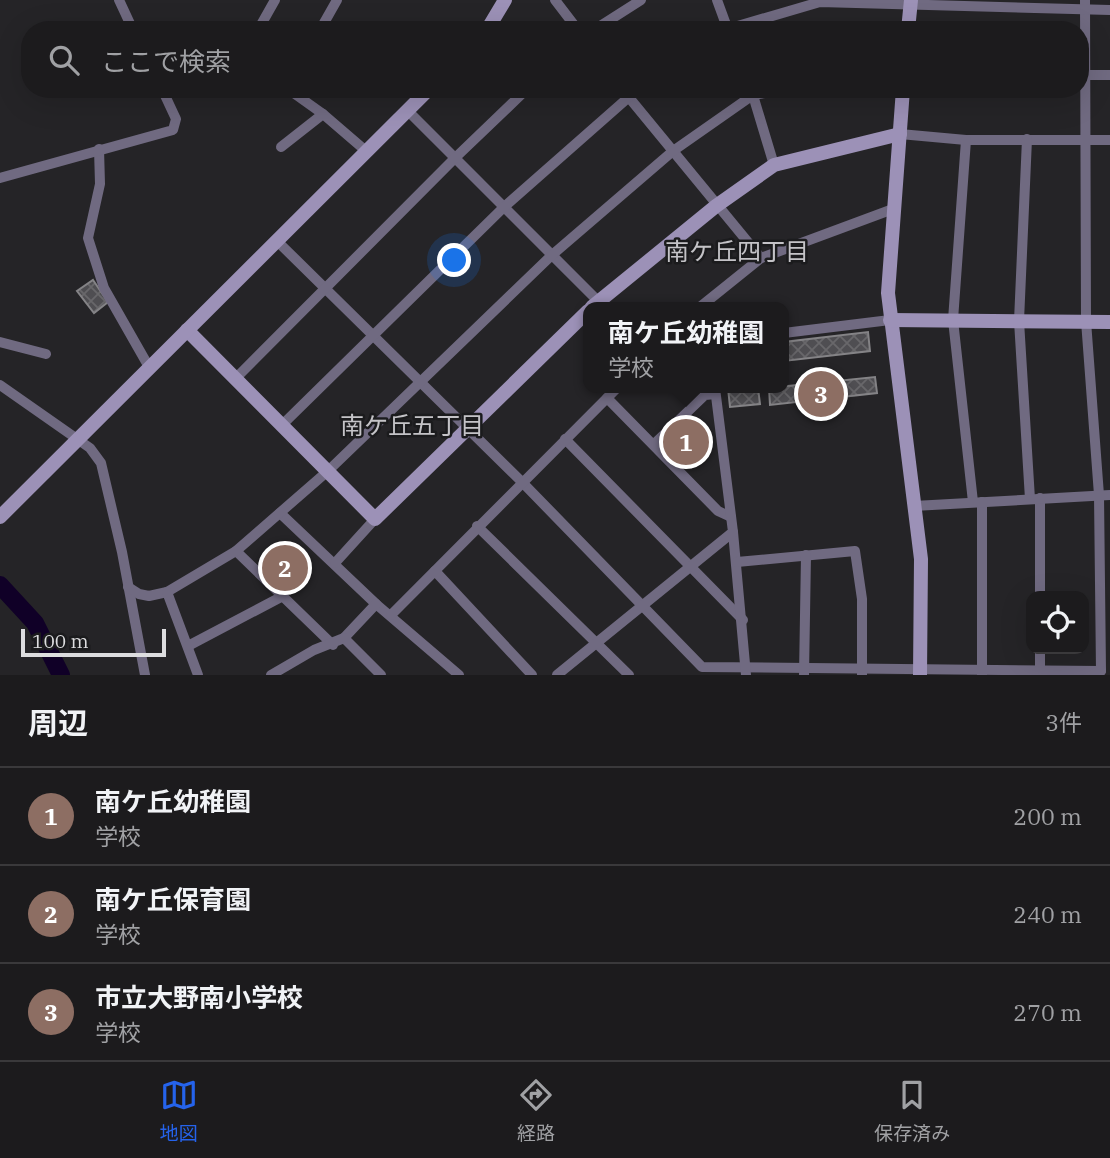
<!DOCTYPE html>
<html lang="ja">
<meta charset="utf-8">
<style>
:root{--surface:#1c1b1d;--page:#252426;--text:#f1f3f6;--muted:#a0a1a4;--line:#3a393b;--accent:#2563eb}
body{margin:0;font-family:"IBM Plex Serif","Noto Sans JP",serif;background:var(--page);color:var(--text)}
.controls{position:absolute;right:21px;bottom:21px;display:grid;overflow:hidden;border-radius:14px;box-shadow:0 7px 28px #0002}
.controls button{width:63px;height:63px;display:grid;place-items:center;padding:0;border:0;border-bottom:2px solid var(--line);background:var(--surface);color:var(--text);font:35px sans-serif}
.scale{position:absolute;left:21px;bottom:18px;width:145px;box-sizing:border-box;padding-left:7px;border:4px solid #dddddf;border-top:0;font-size:19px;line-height:24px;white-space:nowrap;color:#dddddf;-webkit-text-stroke:5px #1b1b1d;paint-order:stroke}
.you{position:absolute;left:455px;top:261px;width:24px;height:24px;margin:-18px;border:5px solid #fff;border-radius:50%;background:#1a73e8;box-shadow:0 0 0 10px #1a73e833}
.badge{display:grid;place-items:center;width:46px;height:46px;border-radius:50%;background:var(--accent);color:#fff;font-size:23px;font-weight:700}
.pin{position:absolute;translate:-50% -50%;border:4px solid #fff;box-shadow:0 2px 7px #0006}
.popup{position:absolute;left:583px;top:302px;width:206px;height:91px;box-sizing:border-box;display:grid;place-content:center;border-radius:14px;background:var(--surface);filter:drop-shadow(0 2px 5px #0005);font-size:23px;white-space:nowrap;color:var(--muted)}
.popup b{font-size:26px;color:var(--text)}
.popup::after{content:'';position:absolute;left:50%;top:100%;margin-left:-14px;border:14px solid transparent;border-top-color:var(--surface)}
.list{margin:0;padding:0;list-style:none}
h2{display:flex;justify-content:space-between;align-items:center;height:91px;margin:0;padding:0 28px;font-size:30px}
h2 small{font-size:23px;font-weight:400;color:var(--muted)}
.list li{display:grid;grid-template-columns:46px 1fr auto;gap:21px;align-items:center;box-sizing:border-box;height:98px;padding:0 28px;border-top:2px solid var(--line)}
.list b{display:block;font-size:26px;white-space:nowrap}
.list p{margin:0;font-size:23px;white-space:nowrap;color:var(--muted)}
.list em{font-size:23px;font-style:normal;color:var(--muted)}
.icon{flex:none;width:38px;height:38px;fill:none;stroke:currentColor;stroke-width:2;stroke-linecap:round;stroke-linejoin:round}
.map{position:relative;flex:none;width:1110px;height:675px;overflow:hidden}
.search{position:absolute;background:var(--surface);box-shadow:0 7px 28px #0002;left:21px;right:21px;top:21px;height:77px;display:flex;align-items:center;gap:18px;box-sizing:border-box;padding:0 24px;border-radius:28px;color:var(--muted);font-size:26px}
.sheet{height:385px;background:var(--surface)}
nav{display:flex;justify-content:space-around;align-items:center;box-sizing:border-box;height:98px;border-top:2px solid var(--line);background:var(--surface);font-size:19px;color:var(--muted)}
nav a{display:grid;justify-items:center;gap:4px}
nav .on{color:var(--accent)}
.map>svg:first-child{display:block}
</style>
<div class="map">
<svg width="1110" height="675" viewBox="0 0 1110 675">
<defs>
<pattern id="building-cross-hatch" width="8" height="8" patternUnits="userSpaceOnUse" patternTransform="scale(1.75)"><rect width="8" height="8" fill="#4f4e52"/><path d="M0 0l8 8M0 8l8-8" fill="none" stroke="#68676a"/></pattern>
</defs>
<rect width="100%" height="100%" fill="#252427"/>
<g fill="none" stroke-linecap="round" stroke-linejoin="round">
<!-- river -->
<path stroke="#100027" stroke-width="18" d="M 0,585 L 35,623 L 61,675"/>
</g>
<!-- building -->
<g fill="url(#building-cross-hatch)" stroke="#848386" stroke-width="2">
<path d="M 93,280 L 108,302 L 94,313 L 77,291 Z"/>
<path d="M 868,332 L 870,351 L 784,361 L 784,342 Z"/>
<path d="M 875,377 L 877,393 L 770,405 L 769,388 Z"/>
<path d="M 728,388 L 758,388 L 760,404 L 730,407 Z"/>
</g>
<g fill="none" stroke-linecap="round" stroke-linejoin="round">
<!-- street -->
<g stroke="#706a81" stroke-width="10">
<path d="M 119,0 L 133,30"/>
<path d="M 555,0 L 578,30"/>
<path d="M 717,0 L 728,30"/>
<path d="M 1085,0 L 1086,321 L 1099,495 L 1101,671"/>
<path d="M 258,30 L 275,0"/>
<path d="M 320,30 L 337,0"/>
<path d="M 594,30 L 641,0"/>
<path d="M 724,30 L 820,2 L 1110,10"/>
<path d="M 1080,75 L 1110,75"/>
<path d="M 288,89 L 323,114"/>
<path d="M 622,89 L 761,258"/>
<path d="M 752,92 L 774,165"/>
<path d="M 408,111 L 604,307"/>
<path d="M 900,134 L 966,140 L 1110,140"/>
<path d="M 1027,139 L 1019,321 L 1030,499"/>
<path d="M 966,140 L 953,320 L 973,502"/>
<path d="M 281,147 L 323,114 L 366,151"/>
<path d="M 99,149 L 100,184 L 88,238 L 104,288 L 149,367"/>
<path d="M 0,178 L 173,130 L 176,119 L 162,89"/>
<path d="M 277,241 L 521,481 L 702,667 L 1101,671"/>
<path d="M 700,307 L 761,258 L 893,209"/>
<path d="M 784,333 L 890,320"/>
<path d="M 0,342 L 46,354"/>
<path d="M 236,378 L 455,158 L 527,89"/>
<path d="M 0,385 L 90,448 L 101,463 L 122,552 L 145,675"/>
<path d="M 607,398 L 718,511 L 731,517"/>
<path d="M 282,425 L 504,207 L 638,89"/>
<path d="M 565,439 L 743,620"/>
<path d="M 654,444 L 705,395 L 715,394"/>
<path d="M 1040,498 L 1040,596"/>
<path d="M 982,502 L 982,675"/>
<path d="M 914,506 L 1110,495"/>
<path d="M 280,513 L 376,604 L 459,675"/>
<path d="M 477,526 L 629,675"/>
<path d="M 733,532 L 746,675"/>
<path d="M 236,551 L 333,645"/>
<path d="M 737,562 L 855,551 L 862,599 L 862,675"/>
<path d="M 335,563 L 375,519"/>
<path d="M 435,571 L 532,675"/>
<path d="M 128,587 L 139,594 L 149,596 L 167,592 L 236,551 L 329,470 L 552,255 L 673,151 L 753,95 L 789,89"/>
<path d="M 167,592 L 198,675"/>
<path d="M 391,615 L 617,388"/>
<path d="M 344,638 L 376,604"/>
<path d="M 188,646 L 281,597"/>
<path d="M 1040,649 L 1040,675"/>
<path d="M 271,675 L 314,650 L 344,638 L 381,675"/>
<path d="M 557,675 L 733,532 L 715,388"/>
<path d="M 804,675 L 806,555"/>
</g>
<!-- secondary -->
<g stroke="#9c91b7" stroke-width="14">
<path d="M 487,30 L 505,0"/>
<path d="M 908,30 L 911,0"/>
<path d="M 903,89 L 888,293 L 921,559 L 920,675"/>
<path d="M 592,307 L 716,206 L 774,165 L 900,134"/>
<path d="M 890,320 L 1110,322"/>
<path d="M 187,330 L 375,519 L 588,311"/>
<path d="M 0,517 L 429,89"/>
</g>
</g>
<g text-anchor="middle" stroke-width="5" stroke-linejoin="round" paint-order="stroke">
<!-- neighbourhood labels -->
<g font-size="24" fill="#c4c3c7" stroke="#1b1b1d">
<text x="737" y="260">南ケ丘四丁目</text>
<text x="412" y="434">南ケ丘五丁目</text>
</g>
</g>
</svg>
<div class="controls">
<button><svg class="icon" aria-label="locate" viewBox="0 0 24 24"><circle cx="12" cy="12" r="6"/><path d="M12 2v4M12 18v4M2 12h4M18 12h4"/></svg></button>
</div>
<div class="scale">100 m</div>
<div class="you"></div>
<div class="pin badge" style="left:686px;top:442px;background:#8d6e63">1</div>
<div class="popup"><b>南ケ丘幼稚園</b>学校</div>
<div class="pin badge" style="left:285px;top:568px;background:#8d6e63">2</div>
<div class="pin badge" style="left:821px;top:394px;background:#8d6e63">3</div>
<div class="search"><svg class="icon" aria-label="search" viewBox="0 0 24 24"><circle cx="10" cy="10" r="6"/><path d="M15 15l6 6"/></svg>ここで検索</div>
</div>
<section class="sheet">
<h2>周辺<small>3件</small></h2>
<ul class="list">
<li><span class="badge" style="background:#8d6e63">1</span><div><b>南ケ丘幼稚園</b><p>学校</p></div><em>200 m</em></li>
<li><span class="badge" style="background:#8d6e63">2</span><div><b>南ケ丘保育園</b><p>学校</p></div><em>240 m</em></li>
<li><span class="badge" style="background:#8d6e63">3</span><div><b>市立大野南小学校</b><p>学校</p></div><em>270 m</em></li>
</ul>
</section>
<nav>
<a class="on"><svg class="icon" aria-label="map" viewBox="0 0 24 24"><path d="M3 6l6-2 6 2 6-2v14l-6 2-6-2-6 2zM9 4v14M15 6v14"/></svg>地図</a>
<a><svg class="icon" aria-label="directions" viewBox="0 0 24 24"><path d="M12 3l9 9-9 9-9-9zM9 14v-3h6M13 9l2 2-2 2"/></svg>経路</a>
<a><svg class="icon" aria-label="saved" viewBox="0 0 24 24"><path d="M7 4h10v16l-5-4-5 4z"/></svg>保存済み</a>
</nav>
